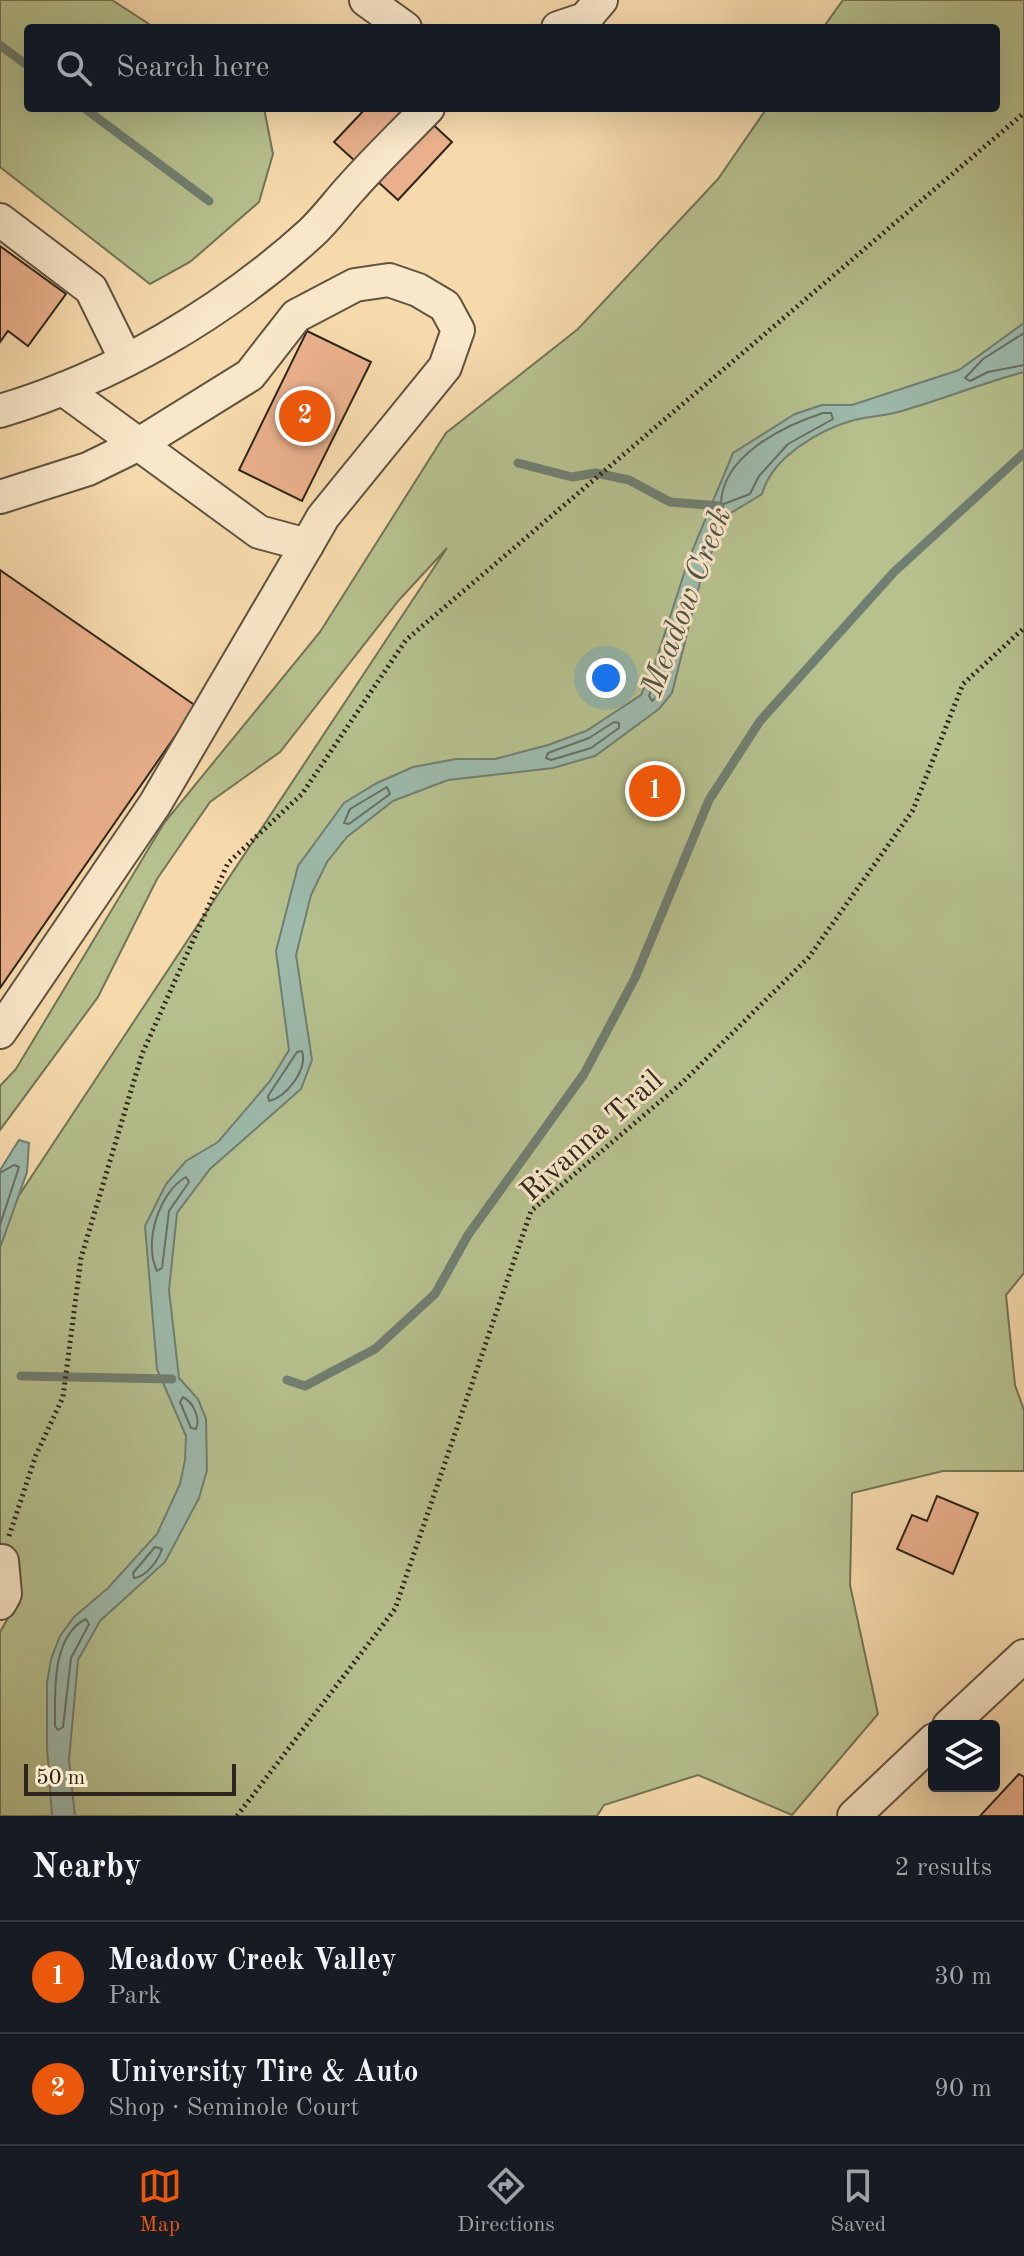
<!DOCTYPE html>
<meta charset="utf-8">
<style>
:root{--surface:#171b24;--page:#242831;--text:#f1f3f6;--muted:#9ea1a6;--line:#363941;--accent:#ea580c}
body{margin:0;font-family:"Old Standard TT",serif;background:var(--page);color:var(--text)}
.controls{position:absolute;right:24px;bottom:24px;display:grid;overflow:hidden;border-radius:8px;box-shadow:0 8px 32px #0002}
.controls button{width:72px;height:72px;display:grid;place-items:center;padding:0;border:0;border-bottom:2px solid var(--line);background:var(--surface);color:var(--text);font:40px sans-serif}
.scale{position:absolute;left:24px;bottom:20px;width:212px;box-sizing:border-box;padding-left:8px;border:4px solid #2e261c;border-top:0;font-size:22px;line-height:28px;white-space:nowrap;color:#2e261c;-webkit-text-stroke:6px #f9e7c9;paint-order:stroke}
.you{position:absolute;left:606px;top:678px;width:28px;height:28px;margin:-20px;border:6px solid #fff;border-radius:50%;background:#1a73e8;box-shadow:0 0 0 12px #1a73e833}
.badge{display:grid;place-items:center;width:52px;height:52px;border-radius:50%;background:var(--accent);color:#fff;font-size:26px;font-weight:700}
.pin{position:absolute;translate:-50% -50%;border:4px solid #fff;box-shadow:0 2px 8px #0006}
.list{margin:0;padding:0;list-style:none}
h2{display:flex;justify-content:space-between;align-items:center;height:104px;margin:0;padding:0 32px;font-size:34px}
h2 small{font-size:26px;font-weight:400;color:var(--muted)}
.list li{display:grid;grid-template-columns:52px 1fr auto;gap:24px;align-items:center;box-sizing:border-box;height:112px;padding:0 32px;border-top:2px solid var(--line)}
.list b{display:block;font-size:30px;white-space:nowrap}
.list p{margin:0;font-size:26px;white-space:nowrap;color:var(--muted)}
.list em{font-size:26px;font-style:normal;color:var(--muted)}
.icon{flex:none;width:44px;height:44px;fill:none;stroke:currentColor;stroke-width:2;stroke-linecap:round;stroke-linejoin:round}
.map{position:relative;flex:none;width:1024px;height:1816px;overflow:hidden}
.search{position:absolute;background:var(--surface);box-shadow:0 8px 32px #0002;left:24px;right:24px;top:24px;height:88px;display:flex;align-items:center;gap:20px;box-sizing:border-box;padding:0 28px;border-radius:8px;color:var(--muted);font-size:30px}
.sheet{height:328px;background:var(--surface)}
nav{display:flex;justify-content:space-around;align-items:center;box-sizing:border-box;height:112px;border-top:2px solid var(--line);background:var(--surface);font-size:22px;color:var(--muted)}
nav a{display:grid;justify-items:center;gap:4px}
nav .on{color:var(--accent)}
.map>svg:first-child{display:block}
</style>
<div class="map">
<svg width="1024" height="1816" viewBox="0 0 1024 1816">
<rect width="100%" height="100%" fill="#f6daac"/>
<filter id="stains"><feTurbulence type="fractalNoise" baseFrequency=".0025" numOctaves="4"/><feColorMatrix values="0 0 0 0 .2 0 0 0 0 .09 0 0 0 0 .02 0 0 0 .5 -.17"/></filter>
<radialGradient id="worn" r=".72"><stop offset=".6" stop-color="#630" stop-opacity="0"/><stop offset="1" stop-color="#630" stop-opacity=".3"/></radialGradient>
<!-- green -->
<g fill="#b6c18e" stroke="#727455" stroke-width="2">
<path d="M 0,0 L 112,0 L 155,28 L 28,28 L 28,108 L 264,108 L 273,154 L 259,202 L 190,262 L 150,284 L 0,167 Z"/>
<path d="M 843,0 L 1024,0 L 1024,1273 L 1006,1295 L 1015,1385 L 1024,1410 L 1024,1471 L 943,1471 L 852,1493 L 850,1585 L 878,1714 L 792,1815 L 698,1775 L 604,1805 L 597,1816 L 0,1816 L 0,1632 L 16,1604 L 0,1593 L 0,1224 L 447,548 L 399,600 L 280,752 L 210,802 L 157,879 L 98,997 L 0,1130 L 0,1086 L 16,1069 L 164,823 L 320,632 L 446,433 L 578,329 L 718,179 L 767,108 L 996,108 L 996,28 L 823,28 Z"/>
</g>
<!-- water -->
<g fill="#9dbaab" stroke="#717f72" stroke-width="2">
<path d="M 1024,323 L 1024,372 C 983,383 943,399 902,411 C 886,416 869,416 854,420 C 819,430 772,457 762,494 L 726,516 L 700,582 L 672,693 L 659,709 L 595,756 L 553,768 L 448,780 L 393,801 L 347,837 L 327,862 L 311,895 L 296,955 L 312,1060 L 301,1089 L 210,1169 L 177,1213 L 169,1290 L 179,1378 L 198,1399 L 206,1419 L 207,1470 L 199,1498 L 165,1562 L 100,1621 L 78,1660 L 69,1760 L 75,1816 L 52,1816 L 47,1747 L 47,1683 L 51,1659 L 60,1636 L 74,1617 L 108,1588 L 157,1534 L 180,1484 L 185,1460 L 186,1436 L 157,1369 L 145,1226 L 166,1184 L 186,1161 L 218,1142 L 270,1081 L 289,1050 L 276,951 L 298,866 L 344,803 L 377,783 L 413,767 L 456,759 L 495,759 L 548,745 L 586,731 L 641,695 L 654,667 L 688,561 L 733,453 L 795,414 L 822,405 L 852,405 L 959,370 Z"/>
<path d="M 19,1140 L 29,1143 L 27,1172 L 0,1248 L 0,1170 Z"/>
</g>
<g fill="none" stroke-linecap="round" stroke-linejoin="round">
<!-- shore -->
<g stroke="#667064" stroke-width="2">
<path d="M 1024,333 L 983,359 L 965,378 L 970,381 L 988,372 L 1024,365"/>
<path d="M 823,413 L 831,413 L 833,419 L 788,444 L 759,476 L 750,494 L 721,505 C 721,456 783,426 823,413 Z"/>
<path d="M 672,647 L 665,689 L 652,701 L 649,696 L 666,649 Z"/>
<path d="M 614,722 L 619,723 L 619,728 L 591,748 L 551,760 L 546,758 L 548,753 L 589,738 Z"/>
<path d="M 387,787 L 390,794 L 349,824 L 344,823 L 350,809 Z"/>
<path d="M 302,1051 C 308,1070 286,1097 269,1101 L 268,1096 L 297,1052 Z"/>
<path d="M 0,1173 L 14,1165 L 19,1167 L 0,1225"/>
<path d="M 186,1177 L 189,1182 L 169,1211 L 162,1268 L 157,1271 C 143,1243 159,1192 186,1177 Z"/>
<path d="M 183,1397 C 193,1402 201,1419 196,1429 L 191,1428 L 180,1402 Z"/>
<path d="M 155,1547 L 162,1549 C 158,1561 146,1577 134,1578 L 133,1573 Z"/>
<path d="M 86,1619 L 89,1624 L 71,1658 L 63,1727 L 58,1730 L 55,1726 C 55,1694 51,1636 86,1619 Z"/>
</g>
<!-- stream -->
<g stroke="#717f72" stroke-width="9">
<path d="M 0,45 L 28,66"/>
<path d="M 84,108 L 209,201"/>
<path d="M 518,463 L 572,477 L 596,473 L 629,480 L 670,502 L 720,506"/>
<path d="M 21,1376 L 172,1379"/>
<path d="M 287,1380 L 305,1386 L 375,1349 L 435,1294 L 468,1235 L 584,1074 L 635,978 L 709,800 L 760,721 L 894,572 L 1024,453"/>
</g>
</g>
<!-- building -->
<g fill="#eab08c" stroke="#2e261c" stroke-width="2">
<path d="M 366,108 L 415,108 L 452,142 L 398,200 L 334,142 Z"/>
<path d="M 0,246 L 66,294 L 28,346 L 8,331 L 0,342 Z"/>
<path d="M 307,331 L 371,362 L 302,501 L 239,470 Z"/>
<path d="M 0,570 L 196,706 L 0,988 Z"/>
<path d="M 937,1496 L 978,1513 L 953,1574 L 897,1549 L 912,1515 L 927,1521 Z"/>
<path d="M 1019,1774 L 1024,1777 L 1024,1816 L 980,1816 Z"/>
</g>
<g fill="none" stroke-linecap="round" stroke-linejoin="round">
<!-- minor casing -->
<g stroke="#605340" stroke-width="36">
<g id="minor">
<path d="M 366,0 L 405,28"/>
<path d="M 558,28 L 585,19 L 601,0"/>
<path d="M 0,220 L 91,289 L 126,360"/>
<path d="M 0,411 C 114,377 223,313 311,233 C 326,219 338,202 352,187 C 376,160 403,134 428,108"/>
<path d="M 0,497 L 88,469 L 139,444 L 250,375 L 296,316 L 355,285 L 389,280 L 418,290 L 445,306 L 458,330 L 445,367 L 323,517 L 307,545"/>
<path d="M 0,1032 L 155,804 L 307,545 L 259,532 L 63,389"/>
<path d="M 0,1603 L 5,1594 L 2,1561"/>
<path d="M 949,1726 L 1024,1656"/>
<path d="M 854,1816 L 934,1740"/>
</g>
</g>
<!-- path -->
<g stroke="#2e261c" stroke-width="5" stroke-dasharray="2 4" stroke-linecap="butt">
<path d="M 9,1536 L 36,1455 L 63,1397 L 81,1258 L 142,1054 L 228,863 L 302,794 L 406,640 L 1024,113"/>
<path d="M 237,1816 L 395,1609 L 531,1211 L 683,1082 L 809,957 L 913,810 L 963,684 L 1024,628"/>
</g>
<!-- minor -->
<use href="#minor" stroke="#f9e7c9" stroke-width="32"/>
</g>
<g text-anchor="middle" stroke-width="6" stroke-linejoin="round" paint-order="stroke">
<!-- street labels -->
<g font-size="30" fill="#2e261c" stroke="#f9e7c9">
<text transform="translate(591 1135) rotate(-42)" y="10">Rivanna Trail</text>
</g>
<!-- water labels -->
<g font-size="32" font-style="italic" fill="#4f5247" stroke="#f9e7c9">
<text transform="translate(685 601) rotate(-69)" y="11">Meadow Creek</text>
</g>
</g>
<rect width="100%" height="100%" filter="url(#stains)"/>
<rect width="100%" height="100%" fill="url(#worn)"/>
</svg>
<div class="controls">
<button><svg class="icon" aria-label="layers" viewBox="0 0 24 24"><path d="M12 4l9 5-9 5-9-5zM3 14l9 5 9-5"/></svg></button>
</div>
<div class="scale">50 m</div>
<div class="you"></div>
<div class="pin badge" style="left:655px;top:791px">1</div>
<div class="pin badge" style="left:305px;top:416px">2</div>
<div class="search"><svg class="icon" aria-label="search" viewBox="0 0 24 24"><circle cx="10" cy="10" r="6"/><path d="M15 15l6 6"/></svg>Search here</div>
</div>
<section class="sheet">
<h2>Nearby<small>2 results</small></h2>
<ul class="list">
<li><span class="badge">1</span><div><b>Meadow Creek Valley</b><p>Park</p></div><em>30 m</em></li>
<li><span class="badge">2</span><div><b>University Tire &amp; Auto</b><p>Shop · Seminole Court</p></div><em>90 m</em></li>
</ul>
</section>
<nav>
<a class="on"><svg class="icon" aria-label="map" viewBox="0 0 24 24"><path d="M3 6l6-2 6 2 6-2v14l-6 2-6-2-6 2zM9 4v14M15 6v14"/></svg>Map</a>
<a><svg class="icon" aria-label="directions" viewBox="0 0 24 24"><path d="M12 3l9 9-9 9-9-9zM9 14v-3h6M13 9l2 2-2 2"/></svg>Directions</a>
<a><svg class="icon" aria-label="saved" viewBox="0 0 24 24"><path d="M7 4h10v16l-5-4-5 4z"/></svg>Saved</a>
</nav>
